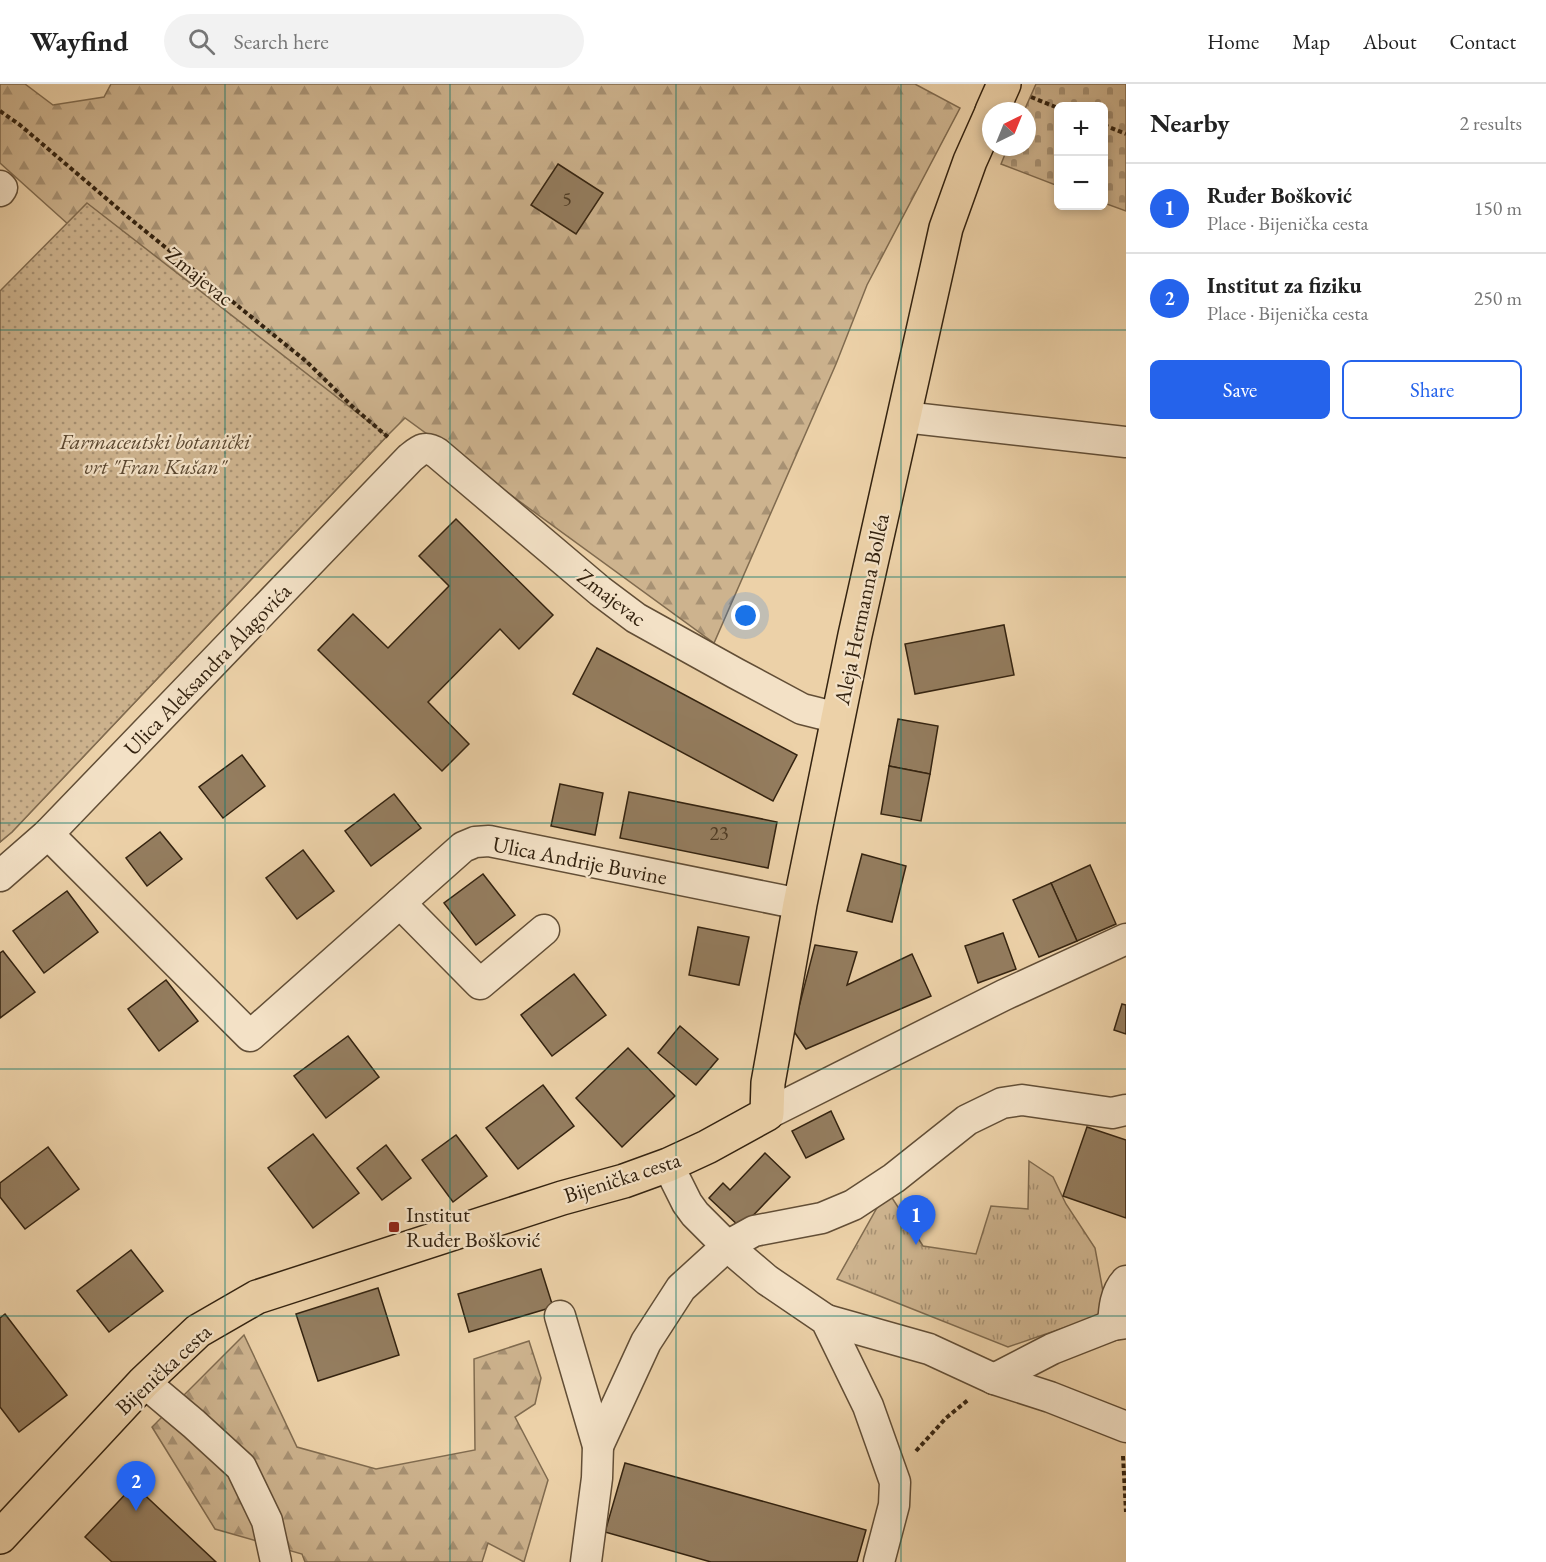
<!DOCTYPE html>
<meta charset="utf-8">
<style>
:root{--surface:#fff;--page:#f2f2f2;--text:#222;--muted:#767676;--line:#e0e0e0;--accent:#2563eb}
body{margin:0;font-family:"EB Garamond",serif;background:var(--page);color:var(--text)}
.controls{position:absolute;right:18px;top:18px;display:grid;overflow:hidden;border-radius:9px;box-shadow:0 3px 9px #0003}
.controls button{width:54px;height:54px;display:grid;place-items:center;padding:0;border:0;border-bottom:2px solid var(--line);background:var(--surface);color:var(--text);font:30px sans-serif}
.compass{position:absolute;left:982px;top:18px;width:54px;height:54px;border-radius:50%;background:var(--surface);box-shadow:0 3px 9px #0003;rotate:43deg}
.you{position:absolute;left:746px;top:532px;width:21px;height:21px;margin:-15px;border:4px solid #fff;border-radius:50%;background:#1a73e8;box-shadow:0 0 0 9px #1a73e833}
.badge{display:grid;place-items:center;width:39px;height:39px;border-radius:50%;background:var(--accent);color:#fff;font-size:20px;font-weight:700}
.pin{position:absolute;translate:-50% -50px;filter:drop-shadow(0 2px 3px #0008)}
.pin::after{content:'';position:absolute;top:32px;width:21px;height:18px;background:inherit;clip-path:polygon(0 0,100% 0,50% 100%)}
.list{margin:0;padding:0;list-style:none}
h2{display:flex;justify-content:space-between;align-items:center;height:78px;margin:0;padding:0 24px;font-size:26px}
h2 small{font-size:20px;font-weight:400;color:var(--muted)}
.list li{display:grid;grid-template-columns:39px 1fr auto;gap:18px;align-items:center;box-sizing:border-box;height:90px;padding:0 24px;border-top:2px solid var(--line)}
.list b{display:block;font-size:22px;white-space:nowrap}
.list p{margin:0;font-size:20px;white-space:nowrap;color:var(--muted)}
.list em{font-size:20px;font-style:normal;color:var(--muted)}
.actions{display:flex;gap:12px;padding:18px 24px}
.actions a{flex:1;padding:14px 0;border:2px solid var(--accent);border-radius:9px;text-align:center;font-size:21px;color:var(--accent)}
.actions .main{background:var(--accent);color:#fff}
.icon{flex:none;width:33px;height:33px;fill:none;stroke:currentColor;stroke-width:2;stroke-linecap:round;stroke-linejoin:round}
.map{position:relative;flex:none;width:1126px;height:1478px;overflow:hidden}
header{display:flex;align-items:center;gap:36px;box-sizing:border-box;height:84px;padding:0 30px;background:var(--surface);border-bottom:2px solid var(--line)}
header strong{font-size:28px}
nav{display:flex;gap:33px;margin-inline-start:auto;font-size:21px}
.search{width:420px;height:54px;background:var(--page);display:flex;align-items:center;gap:15px;box-sizing:border-box;padding:0 21px;border-radius:33px;color:var(--muted);font-size:22px}
main{display:flex}
aside{flex:1;background:var(--surface)}
.map>svg:first-child{display:block}
</style>
<header>
<strong>Wayfind</strong>
<div class="search"><svg class="icon" aria-label="search" viewBox="0 0 24 24"><circle cx="10" cy="10" r="6"/><path d="M15 15l6 6"/></svg>Search here</div>
<nav><a>Home</a><a>Map</a><a>About</a><a>Contact</a></nav>
</header>
<main>
<div class="map">
<svg width="1126" height="1478" viewBox="0 0 1126 1478">
<defs>
<pattern id="grass-tufts" width="24" height="20" patternUnits="userSpaceOnUse" patternTransform="scale(1.5)"><rect width="24" height="20" fill="#cdb38e"/><path d="M3 7l-1-3M5 7V3M7 7l1-3M15 17l-1-3M17 17v-4M19 17l1-3" fill="none" stroke="#a79173"/></pattern>
<pattern id="forest-firs" width="22" height="20" patternUnits="userSpaceOnUse" patternTransform="scale(1.5)"><rect width="22" height="20" fill="#cdb38e"/><path d="M5 1l3.5 6h-7zM16 11l3.5 6h-7z" fill="#a79173"/></pattern>
<pattern id="cemetery-stones" width="16" height="16" patternUnits="userSpaceOnUse" patternTransform="scale(1.5)"><rect width="16" height="16" fill="#cdb38e"/><path d="M2 7V4a2 2 0 0 1 4 0v3zM10 15v-3a2 2 0 0 1 4 0v3z" fill="#a79173"/></pattern>
<pattern id="garden-dots" width="8" height="8" patternUnits="userSpaceOnUse" patternTransform="scale(1.5)"><rect width="8" height="8" fill="#cdb38e"/><path d="M2 2h.1M6 6h.1" fill="none" stroke="#a79173" stroke-width="1.8" stroke-linecap="round"/></pattern>
</defs>
<rect width="100%" height="100%" fill="#ecd1a8"/>
<filter id="stains"><feTurbulence type="fractalNoise" baseFrequency=".00333" numOctaves="4"/><feColorMatrix values="0 0 0 0 .2 0 0 0 0 .09 0 0 0 0 .02 0 0 0 .5 -.17"/></filter>
<radialGradient id="worn" r=".72"><stop offset=".6" stop-color="#630" stop-opacity="0"/><stop offset="1" stop-color="#630" stop-opacity=".3"/></radialGradient>
<!-- grass -->
<path fill="url(#grass-tufts)" stroke="#806b4f" stroke-width="1.5" d="M 1029,1077 L 1053,1093 L 1066,1120 L 1095,1164 L 1107,1229 L 1008,1263 L 837,1195 L 887,1106 L 923,1162 L 976,1170 L 991,1122 L 1028,1125 Z"/>
<!-- forest -->
<g fill="url(#forest-firs)" stroke="#806b4f" stroke-width="1.5">
<path d="M 0,0 L 25,0 L 53,21 L 104,13 L 111,0 L 915,0 L 960,24 L 867,201 L 836,280 L 714,559 L 405,334 L 387,352 L 12,748 L 0,758 L 69,141 L 0,79 Z"/>
<path d="M 244,1251 L 297,1363 L 376,1385 L 475,1366 L 474,1275 L 529,1257 L 541,1294 L 535,1320 L 515,1333 L 548,1396 L 524,1478 L 488,1459 L 482,1478 L 305,1478 L 302,1470 L 215,1445 L 152,1343 Z"/>
</g>
<!-- cemetery -->
<path fill="url(#cemetery-stones)" stroke="#806b4f" stroke-width="1.5" d="M 1036,0 L 1126,0 L 1126,127 L 1104,119 L 1104,22 L 1058,22 L 1058,102 L 1001,80 L 1008,63 L 1027,63 L 1027,27 L 1024,27 Z"/>
<!-- garden -->
<path fill="url(#garden-dots)" stroke="#806b4f" stroke-width="1.5" d="M 87,119 L 387,352 L 12,748 L 0,758 L 0,207 Z"/>
<!-- building -->
<g fill="#947d5f" stroke="#342310" stroke-width="1.5">
<path d="M 558,80 L 603,109 L 576,150 L 531,121 Z"/>
<path d="M 456,435 L 553,531 L 519,565 L 500,545 L 428,618 L 469,660 L 442,687 L 318,566 L 353,530 L 388,564 L 449,502 L 419,472 Z"/>
<path d="M 1004,541 L 1014,591 L 915,610 L 905,560 Z"/>
<path d="M 597,564 L 797,671 L 773,717 L 573,610 Z"/>
<path d="M 898,635 L 938,642 L 930,690 L 889,682 Z"/>
<path d="M 242,671 L 265,702 L 223,734 L 199,703 Z"/>
<path d="M 889,682 L 930,690 L 921,737 L 881,730 Z"/>
<path d="M 560,700 L 603,709 L 595,751 L 551,742 Z"/>
<path d="M 629,708 L 777,738 L 768,784 L 620,754 Z"/>
<path d="M 394,710 L 421,744 L 371,782 L 345,747 Z"/>
<path d="M 160,748 L 182,775 L 147,802 L 126,774 Z"/>
<path d="M 303,766 L 334,807 L 297,835 L 266,794 Z"/>
<path d="M 862,770 L 906,782 L 892,838 L 847,827 Z"/>
<path d="M 1090,781 L 1116,840 L 1077,857 L 1051,799 Z"/>
<path d="M 483,790 L 515,831 L 476,861 L 444,819 Z"/>
<path d="M 1051,799 L 1077,857 L 1039,873 L 1013,816 Z"/>
<path d="M 67,807 L 98,848 L 44,889 L 13,847 Z"/>
<path d="M 698,843 L 749,853 L 739,901 L 689,891 Z"/>
<path d="M 1003,849 L 1016,885 L 978,899 L 965,862 Z"/>
<path d="M 815,861 L 857,868 L 847,901 L 912,870 L 931,912 L 806,965 L 793,946 Z"/>
<path d="M 3,867 L 35,908 L 0,934 L 0,869 Z"/>
<path d="M 574,890 L 606,931 L 552,972 L 521,931 Z"/>
<path d="M 166,896 L 198,937 L 159,967 L 128,925 Z"/>
<path d="M 1122,920 L 1126,921 L 1126,950 L 1114,946 Z"/>
<path d="M 680,942 L 718,975 L 696,1001 L 658,969 Z"/>
<path d="M 348,952 L 379,993 L 326,1034 L 294,992 Z"/>
<path d="M 628,964 L 675,1012 L 622,1063 L 576,1014 Z"/>
<path d="M 543,1001 L 574,1042 L 518,1085 L 486,1044 Z"/>
<path d="M 831,1027 L 844,1055 L 806,1074 L 792,1047 Z"/>
<path d="M 1087,1043 L 1126,1056 L 1126,1134 L 1063,1112 Z"/>
<path d="M 313,1050 L 359,1109 L 313,1144 L 268,1084 Z"/>
<path d="M 456,1051 L 487,1092 L 453,1118 L 422,1076 Z"/>
<path d="M 386,1061 L 411,1094 L 382,1116 L 357,1084 Z"/>
<path d="M 48,1063 L 79,1105 L 25,1145 L 0,1113 L 0,1099 Z"/>
<path d="M 765,1069 L 790,1093 L 741,1144 L 709,1114 L 723,1099 L 730,1106 Z"/>
<path d="M 131,1166 L 163,1207 L 109,1248 L 77,1207 Z"/>
<path d="M 541,1185 L 553,1223 L 469,1248 L 458,1210 Z"/>
<path d="M 378,1204 L 399,1271 L 318,1297 L 296,1230 Z"/>
<path d="M 5,1230 L 67,1311 L 19,1348 L 0,1323 L 0,1234 Z"/>
<path d="M 625,1379 L 866,1446 L 857,1478 L 711,1478 L 605,1448 Z"/>
<path d="M 134,1401 L 216,1478 L 112,1478 L 85,1453 Z"/>
</g>
<g fill="none" stroke-linecap="round" stroke-linejoin="round">
<!-- minor casing -->
<g stroke="#624e36" stroke-width="33">
<g id="minor">
<path d="M 0,102 L 2,104 L 0,107"/>
<path d="M 904,333 L 1126,358"/>
<path d="M 48,750 L 250,952 L 463,763 L 475,758 L 489,757 L 800,820"/>
<path d="M 0,792 L 48,750 L 410,374 C 420,366 425,361 437,369 L 600,507 L 636,534 L 735,589 L 802,625 L 838,634"/>
<path d="M 400,819 L 480,900 L 544,846"/>
<path d="M 767,1030 L 1004,911 L 1126,855"/>
<path d="M 668,1081 L 687,1119 L 695,1130 L 727,1162 L 767,1196 L 826,1236 L 868,1322 L 895,1398 L 894,1421 L 879,1478"/>
<path d="M 560,1232 L 598,1362 L 597,1394 L 586,1478"/>
<path d="M 826,1236 L 929,1265 L 994,1295 L 1050,1313 L 1126,1343"/>
<path d="M 1113,1241 C 1114,1225 1115,1209 1126,1197"/>
<path d="M 994,1295 L 1052,1265 L 1113,1241 L 1126,1239"/>
<path d="M 144,1298 L 194,1340 L 241,1383 L 267,1437 L 276,1478"/>
<path d="M 598,1362 L 646,1258 L 681,1204 L 727,1162 L 754,1147 L 822,1134 L 853,1121 L 894,1094 L 967,1036 L 1002,1019 L 1022,1016 L 1112,1029 L 1126,1026"/>
</g>
</g>
<!-- major casing -->
<g stroke="#342310" stroke-width="36">
<g id="major">
<path d="M 992,27 L 1004,0"/>
<path d="M 0,1453 L 144,1298 L 198,1247 L 257,1213 L 562,1114 L 624,1097 L 668,1081 L 707,1063 L 767,1030 L 768,999 L 800,820 L 855,551 L 946,144 L 970,77 L 991,30"/>
</g>
</g>
<!-- path -->
<g stroke="#342310" stroke-width="4" stroke-dasharray="4.5 3" stroke-linecap="butt">
<path d="M 1031,13 L 1058,24"/>
<path d="M 0,27 L 20,41 L 128,133 L 307,278 L 354,324 L 389,354"/>
<path d="M 1104,41 L 1126,50"/>
<path d="M 916,1367 L 946,1334 L 968,1316"/>
<path d="M 1123,1372 L 1126,1428"/>
</g>
<!-- minor -->
<use href="#minor" stroke="#f3e1c6" stroke-width="30"/>
<!-- major -->
<use href="#major" stroke="#ecd1a8" stroke-width="33"/>
</g>
<!-- grid -->
<path fill="none" stroke="#0f766e" stroke-width="1.5" stroke-opacity="0.55" d="M 225,0 L 225,1478M 450,0 L 450,1478M 676,0 L 676,1478M 901,0 L 901,1478M 0,246 L 1126,246M 0,493 L 1126,493M 0,739 L 1126,739M 0,985 L 1126,985M 0,1232 L 1126,1232"/>
<!-- markers -->
<rect fill="#8f2418" stroke="#f3e1c6" stroke-width="2" x="388" y="1137" width="12" height="12" rx="3"/>
<g text-anchor="middle" stroke-width="4.5" stroke-linejoin="round" paint-order="stroke">
<!-- number labels -->
<g font-size="20" fill="#4c3a24">
<text x="567" y="122">5</text>
<text x="719" y="756">23</text>
</g>
<!-- street labels -->
<g font-size="22" fill="#342310" stroke="#f3e1c6">
<text transform="translate(200 192) rotate(39)" y="8">Zmajevac</text>
<text transform="translate(612 513) rotate(37)" y="8">Zmajevac</text>
<text transform="translate(861 525) rotate(-78)" y="8">Aleja Hermanna Bolléa</text>
<text transform="translate(207 585) rotate(-46)" y="8">Ulica Aleksandra Alagovića</text>
<text transform="translate(580 776) rotate(11)" y="8">Ulica Andrije Buvine</text>
<text transform="translate(622 1093) rotate(-18)" y="8">Bijenička cesta</text>
<text transform="translate(163 1285) rotate(-43)" y="8">Bijenička cesta</text>
</g>
<!-- park labels -->
<g font-size="22" font-style="italic" fill="#5a4730" stroke="#f3e1c6">
<text x="155" y="365">Farmaceutski botanički<tspan x="155" dy="25">vrt "Fran Kušan"</tspan></text>
</g>
<!-- poi labels -->
<g font-size="22" fill="#342310" stroke="#f3e1c6" text-anchor="start">
<text x="406" y="1138">Institut<tspan x="406" dy="25">Ruđer Bošković</tspan></text>
</g>
</g>
<rect width="100%" height="100%" filter="url(#stains)"/>
<rect width="100%" height="100%" fill="url(#worn)"/>
</svg>
<div class="controls">
<button>+</button>
<button>−</button>
</div>
<svg class="compass" viewBox="-18 -18 36 36"><path d="M0-13l5 13h-10z" fill="#e53935"/><path d="M0 13l5-13h-10z" fill="#767676"/></svg>
<div class="you"></div>
<div class="pin badge" style="left:916px;top:1161px">1</div>
<div class="pin badge" style="left:136px;top:1427px">2</div>
</div>
<aside>
<h2>Nearby<small>2 results</small></h2>
<ul class="list">
<li><span class="badge">1</span><div><b>Ruđer Bošković</b><p>Place · Bijenička cesta</p></div><em>150 m</em></li>
<li><span class="badge">2</span><div><b>Institut za fiziku</b><p>Place · Bijenička cesta</p></div><em>250 m</em></li>
</ul>
<div class="actions"><a class="main">Save</a><a>Share</a></div>
</aside>
</main>
